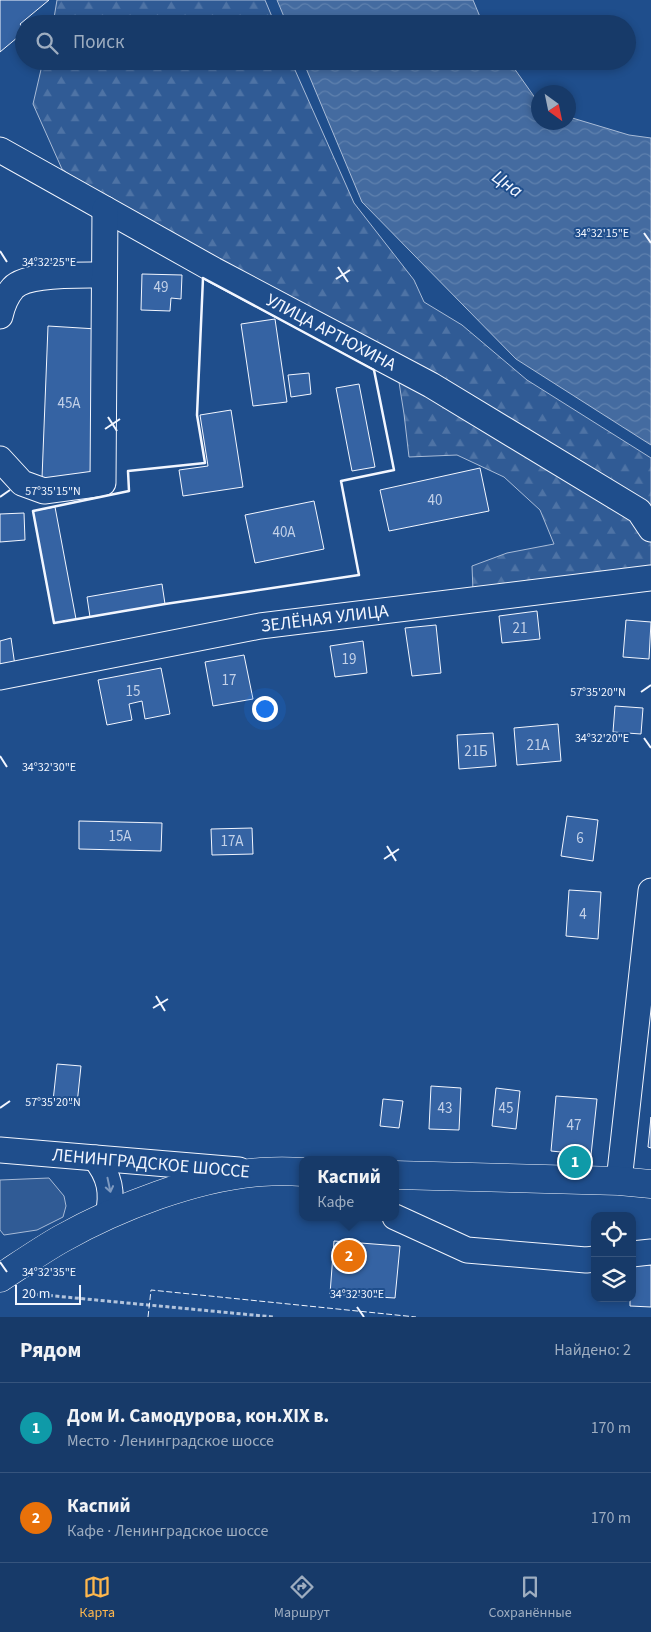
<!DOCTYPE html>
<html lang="ru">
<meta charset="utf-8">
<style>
:root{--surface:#173a69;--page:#244571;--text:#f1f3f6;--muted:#9eadc0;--line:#36547d;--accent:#ffb74d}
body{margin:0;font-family:"Source Sans 3",sans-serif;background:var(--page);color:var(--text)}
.controls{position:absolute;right:15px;bottom:15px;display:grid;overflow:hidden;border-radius:10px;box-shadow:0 2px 8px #0003}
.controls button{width:45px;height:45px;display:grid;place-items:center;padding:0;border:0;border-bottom:1px solid var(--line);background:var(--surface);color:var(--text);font:25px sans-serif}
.compass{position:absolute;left:531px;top:85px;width:45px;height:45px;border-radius:50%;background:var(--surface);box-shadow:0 2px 8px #0003;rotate:147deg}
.scale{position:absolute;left:15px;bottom:12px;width:66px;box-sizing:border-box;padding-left:5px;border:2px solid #f2f6ff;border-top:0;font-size:14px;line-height:18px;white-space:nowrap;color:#f2f6ff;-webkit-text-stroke:4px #1f4e8c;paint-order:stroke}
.you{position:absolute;left:264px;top:708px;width:18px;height:18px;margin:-12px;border:4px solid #fff;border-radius:50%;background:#1a73e8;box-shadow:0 0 0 8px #1a73e833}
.badge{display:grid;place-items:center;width:32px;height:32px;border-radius:50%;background:var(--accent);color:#fff;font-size:16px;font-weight:700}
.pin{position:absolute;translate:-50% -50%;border:2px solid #fff;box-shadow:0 1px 5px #0006}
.popup{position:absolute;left:299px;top:1156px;width:100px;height:65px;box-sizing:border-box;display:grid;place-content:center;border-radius:10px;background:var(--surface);filter:drop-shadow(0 1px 4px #0005);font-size:16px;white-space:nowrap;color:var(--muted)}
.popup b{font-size:19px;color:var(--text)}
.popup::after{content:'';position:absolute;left:50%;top:100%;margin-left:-10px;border:10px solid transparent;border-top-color:var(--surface)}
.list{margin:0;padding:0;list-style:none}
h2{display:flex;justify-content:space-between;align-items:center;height:65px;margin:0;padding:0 20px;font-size:21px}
h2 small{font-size:16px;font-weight:400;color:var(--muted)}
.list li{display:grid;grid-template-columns:32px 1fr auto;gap:15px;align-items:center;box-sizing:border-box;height:90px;padding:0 20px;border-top:1px solid var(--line)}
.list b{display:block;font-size:19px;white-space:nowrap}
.list p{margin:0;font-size:16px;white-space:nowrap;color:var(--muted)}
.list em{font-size:16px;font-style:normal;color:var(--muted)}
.icon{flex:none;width:28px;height:28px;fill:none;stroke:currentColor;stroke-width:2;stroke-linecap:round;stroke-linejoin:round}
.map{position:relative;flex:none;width:651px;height:1317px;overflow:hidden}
.search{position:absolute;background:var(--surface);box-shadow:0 2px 8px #0003;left:15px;right:15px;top:15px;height:55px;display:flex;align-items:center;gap:12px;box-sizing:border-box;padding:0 18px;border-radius:28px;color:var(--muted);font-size:19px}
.sheet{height:245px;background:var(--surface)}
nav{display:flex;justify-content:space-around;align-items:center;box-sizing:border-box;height:70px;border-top:1px solid var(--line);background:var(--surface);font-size:14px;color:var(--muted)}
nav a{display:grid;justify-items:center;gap:2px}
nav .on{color:var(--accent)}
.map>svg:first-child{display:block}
</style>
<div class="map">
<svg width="651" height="1317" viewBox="0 0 651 1317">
<defs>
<pattern id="forest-firs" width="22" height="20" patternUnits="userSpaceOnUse" patternTransform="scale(1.25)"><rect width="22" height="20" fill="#305b95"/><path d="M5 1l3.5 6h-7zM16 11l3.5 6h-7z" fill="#4e73a5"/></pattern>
<pattern id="water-waves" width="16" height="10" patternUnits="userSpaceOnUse" patternTransform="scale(1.25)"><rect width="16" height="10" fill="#446ba0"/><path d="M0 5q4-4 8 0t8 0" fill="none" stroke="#5f81ae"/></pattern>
</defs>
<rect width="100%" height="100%" fill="#1f4e8c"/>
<!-- forest -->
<g fill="url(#forest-firs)" stroke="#a8bbd7">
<path d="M 57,0 L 265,0 L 275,24 L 53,24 Z"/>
<path d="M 43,61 L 291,61 L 354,203 L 414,280 L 424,302 L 462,325 L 527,380 L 651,458 L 651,570 L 473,591 L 472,566 L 507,553 L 554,544 L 540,510 L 504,477 L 457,455 L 409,457 L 404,414 L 395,357 L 99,198 L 62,169 L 33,104 Z"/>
</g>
<!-- built -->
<path fill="#305b95" stroke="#a8bbd7" d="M 49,1178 L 64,1196 L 66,1206 L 63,1217 L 37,1230 L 4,1235 L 0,1230 L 0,1180 Z"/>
<!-- water -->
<g fill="url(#water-waves)" stroke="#a8bbd7">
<path d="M 277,0 L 473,0 L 483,24 L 287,24 Z"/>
<path d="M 303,61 L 509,61 L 538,102 L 538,122 L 568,122 L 569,117 L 629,135 L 651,138 L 651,445 L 516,359 L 362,202 Z"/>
</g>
<!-- building -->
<g fill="#3563a3" stroke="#f2f6ff">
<path d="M 0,0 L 49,0 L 20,24 L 24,29 L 24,32 L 0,52 Z"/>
<path d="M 142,274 L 182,275 L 181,299 L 171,298 L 170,311 L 141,310 Z"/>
<path d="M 275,319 L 287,402 L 253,406 L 241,324 Z"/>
<path d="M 48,326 L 97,329 L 90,479 L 42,478 Z"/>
<path d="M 309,373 L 311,394 L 291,397 L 288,375 Z"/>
<path d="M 359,384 L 375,467 L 352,471 L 336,388 Z"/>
<path d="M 231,410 L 243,487 L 183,496 L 179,470 L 208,466 L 200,415 Z"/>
<path d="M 480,468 L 489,511 L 389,531 L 380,490 Z"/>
<path d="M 314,501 L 324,549 L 255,563 L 245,515 Z"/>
<path d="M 55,507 L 76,619 L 54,623 L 33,511 Z"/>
<path d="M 24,513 L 25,540 L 0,542 L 0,514 Z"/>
<path d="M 162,584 L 165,604 L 90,617 L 87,597 Z"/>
<path d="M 537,611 L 540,639 L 502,643 L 499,616 Z"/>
<path d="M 626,620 L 651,622 L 649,659 L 623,657 Z"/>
<path d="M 436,625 L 441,673 L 412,676 L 405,628 Z"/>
<path d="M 11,638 L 15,666 L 0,669 L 0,641 Z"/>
<path d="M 363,641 L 367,673 L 335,677 L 330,646 Z"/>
<path d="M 244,655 L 253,699 L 213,706 L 205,662 Z"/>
<path d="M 161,668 L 170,714 L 145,719 L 142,701 L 129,704 L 132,720 L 107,725 L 98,680 Z"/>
<path d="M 615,706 L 643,708 L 641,734 L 613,732 Z"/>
<path d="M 558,724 L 561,761 L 517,765 L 514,728 Z"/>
<path d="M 493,733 L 496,766 L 459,769 L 457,735 Z"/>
<path d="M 567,816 L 598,820 L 593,861 L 561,856 Z"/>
<path d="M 79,821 L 162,823 L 161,851 L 79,849 Z"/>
<path d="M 252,828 L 253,854 L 212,855 L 211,829 Z"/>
<path d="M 569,890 L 601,892 L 598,939 L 566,936 Z"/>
<path d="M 57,1064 L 81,1066 L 77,1104 L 53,1101 Z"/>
<path d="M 431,1086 L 461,1088 L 459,1130 L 429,1129 Z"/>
<path d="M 496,1088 L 520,1091 L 516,1129 L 492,1126 Z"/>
<path d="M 556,1096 L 597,1099 L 591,1155 L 551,1151 Z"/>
<path d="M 383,1099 L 403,1101 L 399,1128 L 380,1126 Z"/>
<path d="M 651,1117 L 651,1148 L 648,1147 Z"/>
<path d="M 334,1241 L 400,1246 L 395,1298 L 330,1294 Z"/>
<path d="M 632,1264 L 651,1265 L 651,1307 L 630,1306 L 630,1298 L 632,1298 Z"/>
</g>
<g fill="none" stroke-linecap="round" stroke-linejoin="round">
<!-- minor casing -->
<g stroke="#f2f6ff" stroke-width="27">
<g id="minor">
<path id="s1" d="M 0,150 L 214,270 L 431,385 L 639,511 L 651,529"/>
<path d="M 0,316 C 2,307 7,295 13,288 C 27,273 84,275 104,275"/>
<path d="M 0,459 L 22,483 L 44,491 L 103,483 L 105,209"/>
<path id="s2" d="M 0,677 L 260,626 L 651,578"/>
<path d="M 0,1150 L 239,1170"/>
<path d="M 95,1158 C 110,1176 113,1193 108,1215"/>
<path d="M 619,1181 L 651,891"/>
<path d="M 395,1217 L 467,1250 L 586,1260 L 595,1259"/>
<path d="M 632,1254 L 651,1252"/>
</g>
</g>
<!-- highway casing -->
<g stroke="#f2f6ff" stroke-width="29">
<g id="highway">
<path d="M 395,1175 L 619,1181 L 651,1184"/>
<path d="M 0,1278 C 20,1265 40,1251 61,1239 C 118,1207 195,1177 261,1172 C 275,1171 289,1171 303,1172"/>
</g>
</g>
<!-- path -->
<path stroke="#b3c4dc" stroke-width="3" stroke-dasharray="4 2.5" stroke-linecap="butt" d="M 23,1293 L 274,1317"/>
<!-- minor -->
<use href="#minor" stroke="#1f4e8c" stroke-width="25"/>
<!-- highway -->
<use href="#highway" stroke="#1f4e8c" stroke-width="28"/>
<!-- fence -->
<path stroke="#f2f6ff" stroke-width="1" stroke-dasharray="6 2.5" stroke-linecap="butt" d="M 148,1317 L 151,1290 L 416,1317"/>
<!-- wall -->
<path stroke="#f2f6ff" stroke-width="2.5" d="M 203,278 L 374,370 L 394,470 L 341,481 L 359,575 L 165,604 L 54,623 L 33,511 L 129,491 L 128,471 L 205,463 L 197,415 Z"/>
</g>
<!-- one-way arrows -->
<defs><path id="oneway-shaft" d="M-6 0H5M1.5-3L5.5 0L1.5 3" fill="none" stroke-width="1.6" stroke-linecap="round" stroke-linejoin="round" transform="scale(1.25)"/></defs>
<use stroke="#7e9ac0" href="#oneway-shaft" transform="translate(109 1185) rotate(78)"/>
<!-- ticks -->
<path fill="none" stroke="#f2f6ff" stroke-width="2" d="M 644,233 L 651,243M 0,251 L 7,262M 338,267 L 348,282M 336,279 L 350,270M 108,417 L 117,431M 105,429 L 120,419M 0,497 L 10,490M 641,692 L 651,685M 644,738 L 651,748M 0,756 L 7,767M 387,846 L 396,861M 384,859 L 399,849M 156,996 L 165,1011M 153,1008 L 168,999M 0,1108 L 10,1101M 0,1262 L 7,1272M 357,1307 L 364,1317"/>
<g text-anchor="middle" stroke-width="4" stroke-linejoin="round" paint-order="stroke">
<!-- number labels -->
<g font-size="15" fill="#c3d1e8">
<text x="161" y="292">49</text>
<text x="69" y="408">45А</text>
<text x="435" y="505">40</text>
<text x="284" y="537">40А</text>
<text x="520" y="633">21</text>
<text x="349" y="664">19</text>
<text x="229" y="685">17</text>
<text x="133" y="696">15</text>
<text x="538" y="750">21А</text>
<text x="476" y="756">21Б</text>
<text x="120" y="841">15А</text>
<text x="580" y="843">6</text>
<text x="232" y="846">17А</text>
<text x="583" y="919">4</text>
<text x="445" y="1113">43</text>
<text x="506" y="1113">45</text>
<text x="574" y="1130">47</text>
</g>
<!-- street labels -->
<g font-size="18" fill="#f2f6ff" stroke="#1f4e8c">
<text dy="6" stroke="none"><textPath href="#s1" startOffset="378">УЛИЦА АРТЮХИНА</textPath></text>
<text dy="6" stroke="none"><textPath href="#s2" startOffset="330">ЗЕЛЁНАЯ УЛИЦА</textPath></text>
<text transform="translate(151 1163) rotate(5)" y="6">ЛЕНИНГРАДСКОЕ ШОССЕ</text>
</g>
<!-- water labels -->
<g font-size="19" font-style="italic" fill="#f2f6ff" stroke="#1f4e8c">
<text transform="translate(508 183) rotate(35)" y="7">Цна</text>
</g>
</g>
<g font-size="12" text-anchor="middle" fill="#f2f6ff" stroke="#1f4e8c" stroke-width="4" stroke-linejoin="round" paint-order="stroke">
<text x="602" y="237">34°32'15"E</text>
<text x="49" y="266">34°32'25"E</text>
<text x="53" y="495">57°35'15"N</text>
<text x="598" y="696">57°35'20"N</text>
<text x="602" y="742">34°32'20"E</text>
<text x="49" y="771">34°32'30"E</text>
<text x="53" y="1106">57°35'20"N</text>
<text x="49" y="1276">34°32'35"E</text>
<text x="357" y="1298">34°32'30"E</text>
</g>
</svg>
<div class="controls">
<button><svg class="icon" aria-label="locate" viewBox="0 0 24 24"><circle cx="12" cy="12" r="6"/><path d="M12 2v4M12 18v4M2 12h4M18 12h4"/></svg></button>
<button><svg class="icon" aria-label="layers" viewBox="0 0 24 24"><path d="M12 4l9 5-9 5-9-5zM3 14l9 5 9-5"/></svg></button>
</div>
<svg class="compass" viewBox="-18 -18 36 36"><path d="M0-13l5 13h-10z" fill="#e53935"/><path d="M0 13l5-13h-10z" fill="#9eadc0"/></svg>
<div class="scale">20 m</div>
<div class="you"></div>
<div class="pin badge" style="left:575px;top:1162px;background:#0f9aa8">1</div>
<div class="pin badge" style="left:349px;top:1256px;background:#e8710a">2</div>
<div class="popup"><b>Каспий</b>Кафе</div>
<div class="search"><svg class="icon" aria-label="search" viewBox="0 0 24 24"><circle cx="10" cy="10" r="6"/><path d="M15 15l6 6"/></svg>Поиск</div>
</div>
<section class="sheet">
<h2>Рядом<small>Найдено: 2</small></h2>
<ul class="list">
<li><span class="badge" style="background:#0f9aa8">1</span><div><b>Дом И. Самодурова, кон.XIX в.</b><p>Место · Ленинградское шоссе</p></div><em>170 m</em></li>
<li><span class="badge" style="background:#e8710a">2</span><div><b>Каспий</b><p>Кафе · Ленинградское шоссе</p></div><em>170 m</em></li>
</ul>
</section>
<nav>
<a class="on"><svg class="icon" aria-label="map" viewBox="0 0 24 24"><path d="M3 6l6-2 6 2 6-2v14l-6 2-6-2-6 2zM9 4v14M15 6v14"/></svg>Карта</a>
<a><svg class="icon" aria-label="directions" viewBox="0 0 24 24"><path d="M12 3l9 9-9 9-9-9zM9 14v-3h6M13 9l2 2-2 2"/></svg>Маршрут</a>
<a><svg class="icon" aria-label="saved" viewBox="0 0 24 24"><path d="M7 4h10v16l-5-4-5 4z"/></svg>Сохранённые</a>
</nav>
